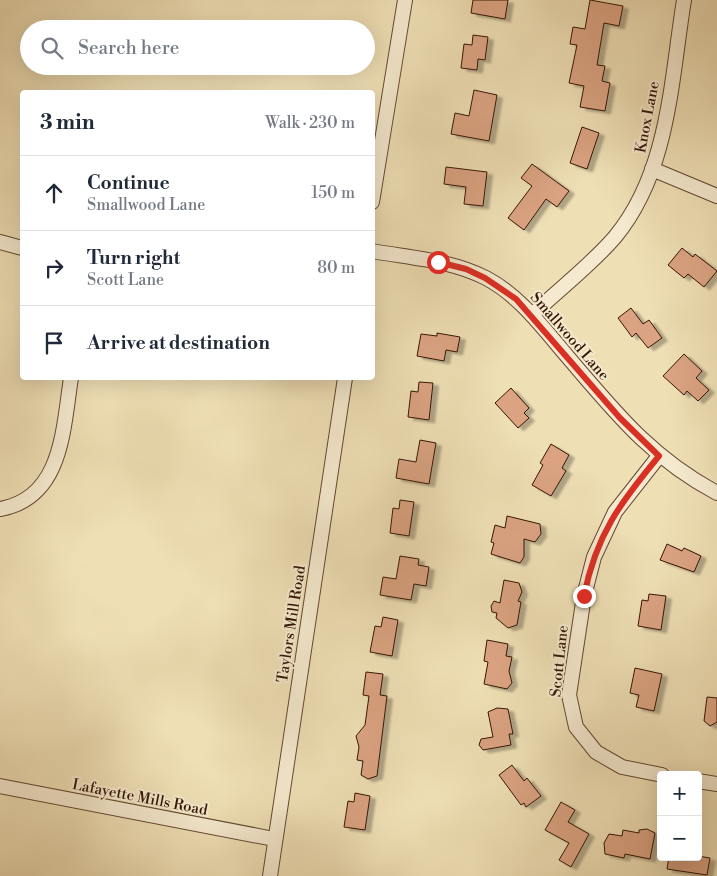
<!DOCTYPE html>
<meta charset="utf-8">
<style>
:root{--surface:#fff;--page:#f6f6f7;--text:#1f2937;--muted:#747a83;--line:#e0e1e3}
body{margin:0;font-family:"Libre Bodoni",serif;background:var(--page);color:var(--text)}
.controls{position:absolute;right:15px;bottom:15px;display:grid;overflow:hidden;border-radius:5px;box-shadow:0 5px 20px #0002}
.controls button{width:45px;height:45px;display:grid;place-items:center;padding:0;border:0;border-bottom:1px solid var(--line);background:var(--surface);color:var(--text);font:25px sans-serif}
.stop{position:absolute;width:15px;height:15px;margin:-11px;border:4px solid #d93025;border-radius:50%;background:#fff}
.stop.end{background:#d93025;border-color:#fff;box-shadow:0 1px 5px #0008}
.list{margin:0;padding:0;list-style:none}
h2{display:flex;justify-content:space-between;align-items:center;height:65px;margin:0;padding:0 20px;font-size:21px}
h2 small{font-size:16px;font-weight:400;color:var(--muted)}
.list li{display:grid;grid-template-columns:32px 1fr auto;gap:15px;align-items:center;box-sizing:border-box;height:75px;padding:0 20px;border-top:1px solid var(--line)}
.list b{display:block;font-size:19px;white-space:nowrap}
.list p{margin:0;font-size:16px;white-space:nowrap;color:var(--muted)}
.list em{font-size:16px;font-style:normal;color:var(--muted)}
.icon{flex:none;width:28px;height:28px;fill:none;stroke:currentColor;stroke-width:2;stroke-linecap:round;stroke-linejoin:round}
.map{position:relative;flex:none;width:717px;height:876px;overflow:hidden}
.search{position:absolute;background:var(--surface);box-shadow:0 5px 20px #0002;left:20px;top:20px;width:355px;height:55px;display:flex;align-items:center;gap:12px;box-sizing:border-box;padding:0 18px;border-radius:28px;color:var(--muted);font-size:19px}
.panel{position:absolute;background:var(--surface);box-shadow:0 5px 20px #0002;left:20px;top:90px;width:355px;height:290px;border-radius:5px}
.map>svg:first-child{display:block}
</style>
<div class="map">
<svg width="717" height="876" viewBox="0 0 717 876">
<defs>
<filter id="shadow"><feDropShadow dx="5.5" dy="3" stdDeviation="1" flood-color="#0004"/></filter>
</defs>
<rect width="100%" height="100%" fill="#efdfb5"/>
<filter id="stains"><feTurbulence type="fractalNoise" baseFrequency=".004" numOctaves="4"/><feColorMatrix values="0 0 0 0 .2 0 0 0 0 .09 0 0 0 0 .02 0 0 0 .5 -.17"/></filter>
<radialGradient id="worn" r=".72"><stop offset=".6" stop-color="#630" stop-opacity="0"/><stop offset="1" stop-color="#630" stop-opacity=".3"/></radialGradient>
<!-- building -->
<g fill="#dba382" stroke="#351504" filter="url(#shadow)">
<path d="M 473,0 L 508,0 L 505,19 L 471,13 Z"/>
<path d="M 590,0 L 623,6 L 619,26 L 604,23 L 597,65 L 605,66 L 602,81 L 610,83 L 605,111 L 580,107 L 584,86 L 569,83 L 577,45 L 570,44 L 573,27 L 585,29 Z"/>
<path d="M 473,35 L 488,37 L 485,60 L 478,59 L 477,70 L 461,68 L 464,44 L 472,45 Z"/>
<path d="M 474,90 L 497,95 L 489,141 L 451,134 L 455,113 L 469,116 Z"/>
<path d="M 582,127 L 599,133 L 587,169 L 570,163 Z"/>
<path d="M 532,164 L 569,191 L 557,207 L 546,199 L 524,230 L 508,218 L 532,186 L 521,178 Z"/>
<path d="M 446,167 L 487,172 L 483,206 L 464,204 L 466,187 L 444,184 Z"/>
<path d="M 682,248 L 693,257 L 695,254 L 717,271 L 704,287 L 688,274 L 684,278 L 668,265 Z"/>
<path d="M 631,308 L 643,324 L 649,320 L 662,338 L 648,348 L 636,333 L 632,337 L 618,318 Z"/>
<path d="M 437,333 L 460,337 L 457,352 L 446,350 L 444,361 L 417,356 L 421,334 L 437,336 Z"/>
<path d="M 684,354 L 702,371 L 696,378 L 709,390 L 698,401 L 687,391 L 684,395 L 663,376 Z"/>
<path d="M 419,382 L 433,383 L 429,420 L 408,417 L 411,391 L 418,392 Z"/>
<path d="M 511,388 L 529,408 L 524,413 L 529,418 L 518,428 L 495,403 Z"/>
<path d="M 420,440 L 436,443 L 429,484 L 396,478 L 399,459 L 416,462 Z"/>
<path d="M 551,444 L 569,455 L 562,468 L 566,471 L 551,496 L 532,485 L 543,465 L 540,463 Z"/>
<path d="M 400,500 L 414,502 L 409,536 L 390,533 L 393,508 L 399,509 Z"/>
<path d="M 507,516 L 540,524 L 541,534 L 535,542 L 524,539 L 524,557 L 520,563 L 491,554 L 494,543 L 491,542 L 495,525 L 505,528 Z"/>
<path d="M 667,544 L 682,551 L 684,548 L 701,556 L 694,572 L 660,560 Z"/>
<path d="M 400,556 L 419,559 L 418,565 L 429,567 L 426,586 L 414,584 L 411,600 L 380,595 L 383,577 L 396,579 Z"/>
<path d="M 504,580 L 519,583 L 522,592 L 518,601 L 521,602 L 517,625 L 508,628 L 496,618 L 497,613 L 492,612 L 491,606 L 494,601 L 500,603 Z"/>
<path d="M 649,594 L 666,596 L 661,630 L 638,626 L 642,600 L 648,601 Z"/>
<path d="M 383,617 L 398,620 L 392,656 L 370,652 L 375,626 L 381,627 Z"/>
<path d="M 487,640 L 508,644 L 506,656 L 512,657 L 509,671 L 512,683 L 507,689 L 484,684 L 488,662 L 484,661 Z"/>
<path d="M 635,668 L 662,674 L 654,711 L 636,707 L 639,695 L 630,693 Z"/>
<path d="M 366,672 L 383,674 L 380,695 L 387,696 L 377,776 L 368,779 L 361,775 L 363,761 L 357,760 L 359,747 L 356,736 L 365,725 L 369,696 L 363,695 Z"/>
<path d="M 707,697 L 717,698 L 717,722 L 710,726 L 704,721 Z"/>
<path d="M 497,708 L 508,709 L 513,734 L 509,734 L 511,745 L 483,750 L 479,745 L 481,739 L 493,737 L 488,712 Z"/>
<path d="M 512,765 L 524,781 L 527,778 L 541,796 L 526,807 L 524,803 L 521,805 L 499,775 Z"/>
<path d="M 355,793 L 370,796 L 365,830 L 344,827 L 348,801 L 354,802 Z"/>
<path d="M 561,802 L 575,810 L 568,822 L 589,834 L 571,867 L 559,860 L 569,843 L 545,830 Z"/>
<path d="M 647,829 L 655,833 L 650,859 L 625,854 L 624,858 L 605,854 L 604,843 L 609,834 L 622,836 L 623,830 L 639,833 L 639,830 Z"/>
<path d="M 698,856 L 710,858 L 707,875 L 667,869 L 669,857 Z"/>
</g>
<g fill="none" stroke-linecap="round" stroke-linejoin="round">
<!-- minor casing -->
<g stroke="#644830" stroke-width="16">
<g id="minor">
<path d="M 652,169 L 717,196"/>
<path d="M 372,202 L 405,0"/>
<path d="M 0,242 L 22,248"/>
<path d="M 372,251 C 411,258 451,260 486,278 C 520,296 543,328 567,356 C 615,412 651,458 717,493"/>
<path d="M 532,315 C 559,289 590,266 615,237 C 669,172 671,80 684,0"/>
<path d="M 659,456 L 615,512 L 594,557 L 584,596 L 569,695 L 576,727 L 596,752 L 622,767 L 662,775"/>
<path d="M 0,509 C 63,498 63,428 71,378"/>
<path d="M 698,781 L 717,784"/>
<path d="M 0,786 L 274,839"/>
<path d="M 270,876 L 345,378"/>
</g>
</g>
<!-- minor -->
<use href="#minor" stroke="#f5eacf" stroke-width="14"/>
</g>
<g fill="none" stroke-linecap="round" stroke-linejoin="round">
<!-- route -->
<path stroke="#d93025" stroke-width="6" d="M 438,262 L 466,269 L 485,278 L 516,299 L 620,418 L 659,456 C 620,503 596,535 584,596"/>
</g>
<g text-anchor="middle" stroke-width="4" stroke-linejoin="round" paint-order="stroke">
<!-- street labels -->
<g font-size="15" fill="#351504" stroke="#f5eacf">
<text transform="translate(647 117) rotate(-79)" y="5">Knox Lane</text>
<text transform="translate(570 336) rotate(49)" y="5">Smallwood Lane</text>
<text transform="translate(291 624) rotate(-81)" y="5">Taylors Mill Road</text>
<text transform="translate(559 661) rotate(-84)" y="5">Scott Lane</text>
<text transform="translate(140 797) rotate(11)" y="5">Lafayette Mills Road</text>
</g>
</g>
<rect width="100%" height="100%" filter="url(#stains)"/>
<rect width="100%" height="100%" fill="url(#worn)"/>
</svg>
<div class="controls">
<button>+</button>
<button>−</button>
</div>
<div class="stop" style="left:438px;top:262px"></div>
<div class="stop end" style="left:584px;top:596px"></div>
<div class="search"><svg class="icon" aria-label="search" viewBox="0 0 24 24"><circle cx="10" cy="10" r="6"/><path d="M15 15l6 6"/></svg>Search here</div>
<section class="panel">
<h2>3 min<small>Walk · 230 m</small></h2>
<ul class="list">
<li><svg class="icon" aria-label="ahead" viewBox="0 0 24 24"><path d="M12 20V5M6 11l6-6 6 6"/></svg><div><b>Continue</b><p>Smallwood Lane</p></div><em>150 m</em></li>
<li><svg class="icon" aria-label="right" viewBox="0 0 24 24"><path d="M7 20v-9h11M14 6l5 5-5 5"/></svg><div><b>Turn right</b><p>Scott Lane</p></div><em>80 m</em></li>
<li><svg class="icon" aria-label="arrive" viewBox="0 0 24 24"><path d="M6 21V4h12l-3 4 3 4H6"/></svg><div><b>Arrive at destination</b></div></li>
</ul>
</section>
</div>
